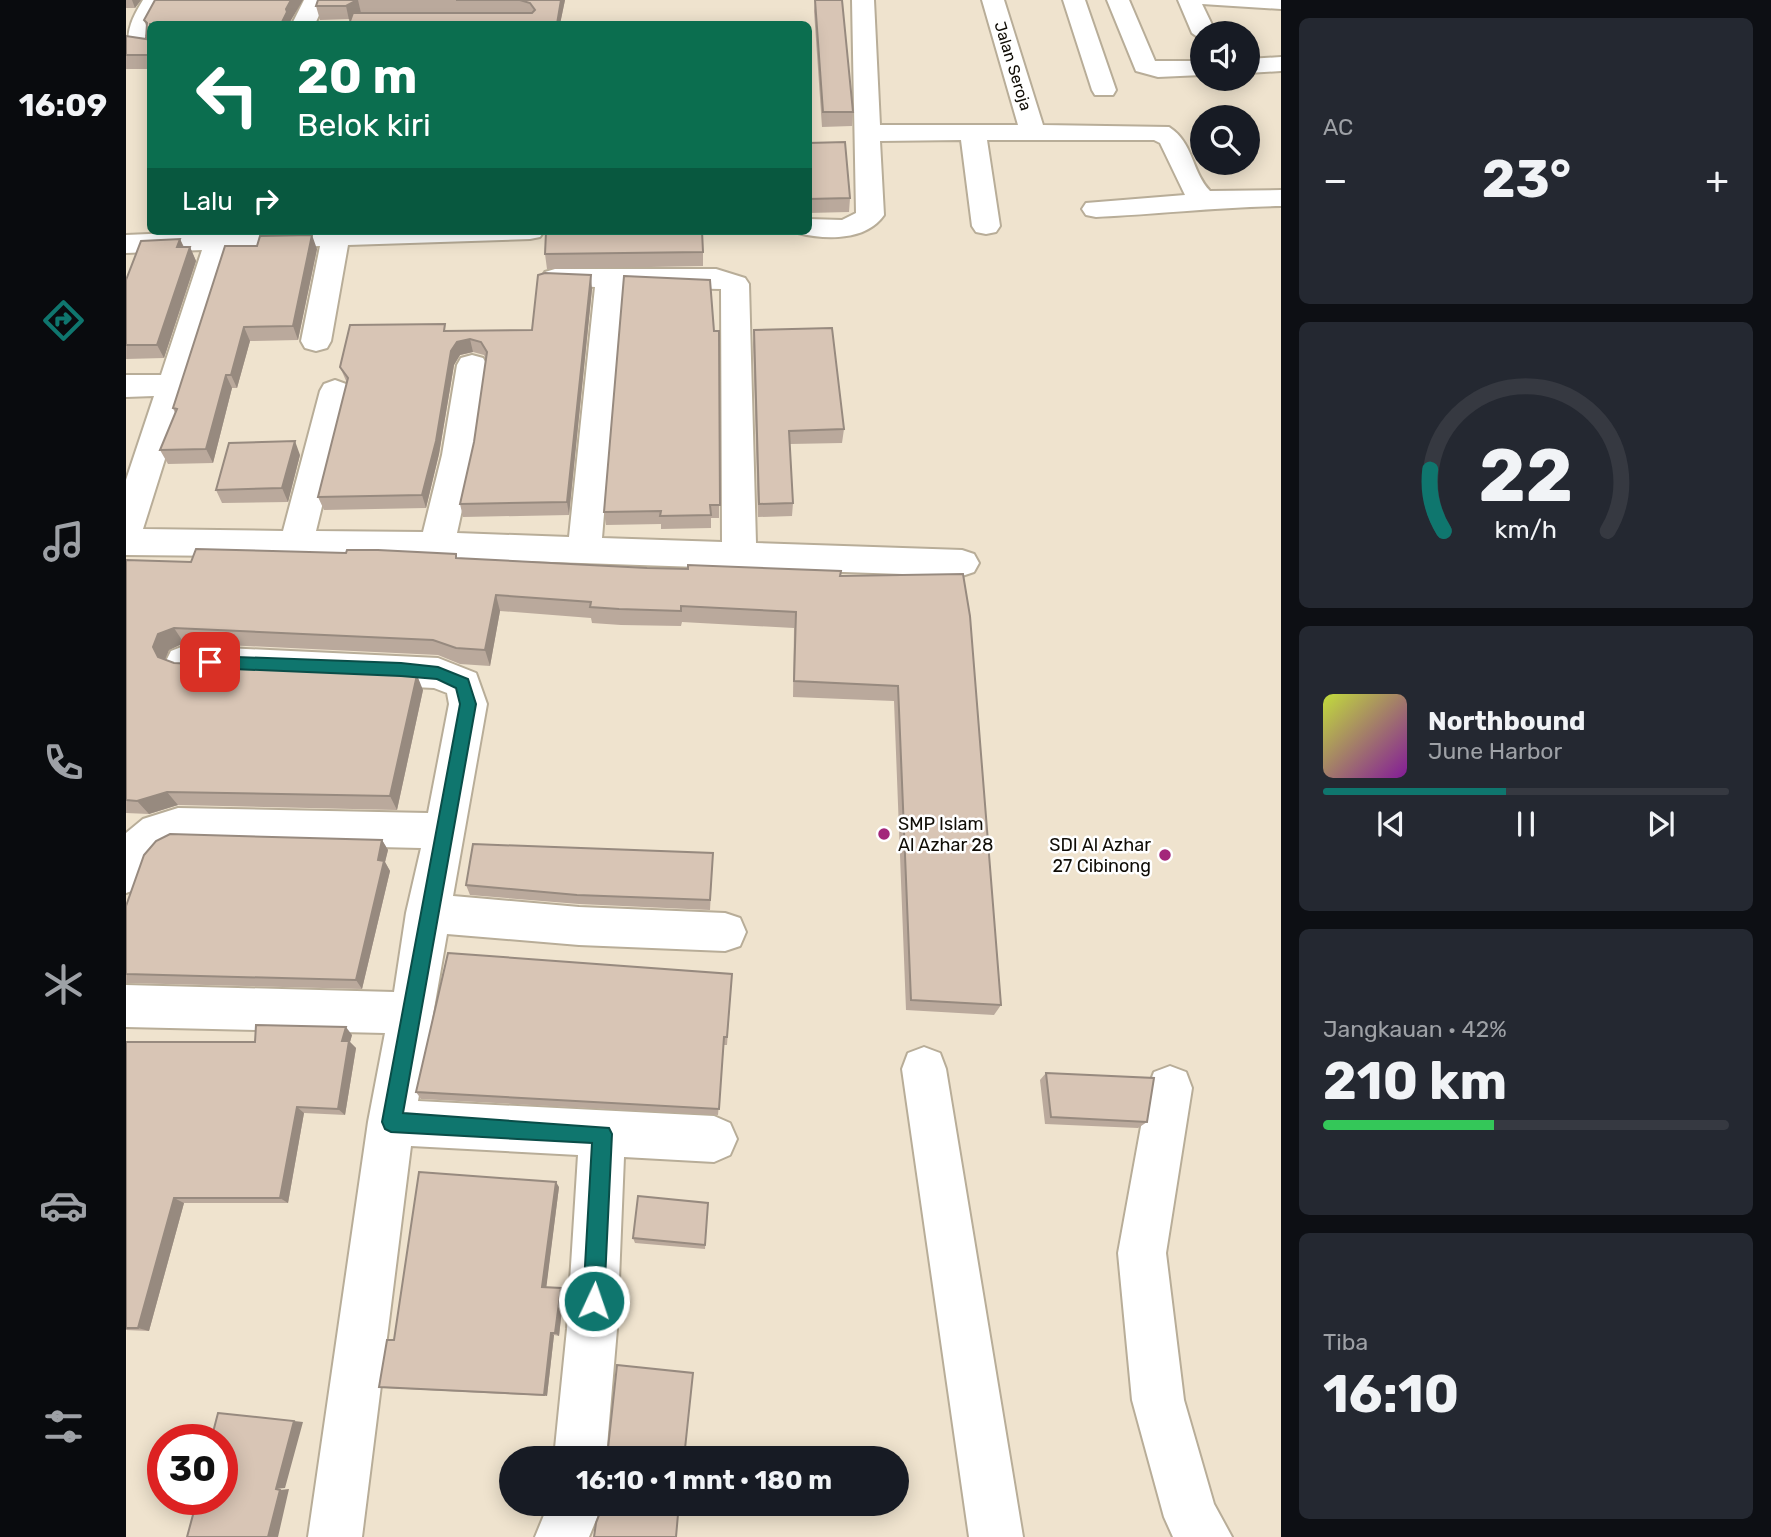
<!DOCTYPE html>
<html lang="id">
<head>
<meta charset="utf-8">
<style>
  :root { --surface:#171b24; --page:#242831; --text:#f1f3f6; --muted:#9ea1a6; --line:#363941; --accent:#0f766e }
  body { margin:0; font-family:Rubik,sans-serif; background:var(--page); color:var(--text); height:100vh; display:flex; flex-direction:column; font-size:26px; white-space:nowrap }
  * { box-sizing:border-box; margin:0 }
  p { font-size:23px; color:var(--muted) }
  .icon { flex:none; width:38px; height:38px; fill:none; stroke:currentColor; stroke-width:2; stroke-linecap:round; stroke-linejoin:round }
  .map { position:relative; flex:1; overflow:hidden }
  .side { display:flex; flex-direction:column; gap:18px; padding:18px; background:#0d0f14; width:490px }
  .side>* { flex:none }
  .top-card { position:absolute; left:21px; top:21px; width:665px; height:214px; border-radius:10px; box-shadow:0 4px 18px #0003; background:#0b6e4f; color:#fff; overflow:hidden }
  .fabs { position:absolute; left:1064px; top:21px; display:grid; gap:14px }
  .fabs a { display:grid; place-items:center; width:70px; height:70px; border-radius:50%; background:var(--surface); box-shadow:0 4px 18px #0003; font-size:35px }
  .speed { position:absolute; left:21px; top:1424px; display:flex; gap:14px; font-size:35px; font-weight:700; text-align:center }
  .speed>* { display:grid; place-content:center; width:91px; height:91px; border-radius:50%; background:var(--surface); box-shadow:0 4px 18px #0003; line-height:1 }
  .speed .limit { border:10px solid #d22; background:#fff; color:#111 }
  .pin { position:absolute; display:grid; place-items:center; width:60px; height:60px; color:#fff; margin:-30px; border-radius:14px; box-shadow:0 4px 10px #0006 }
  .me { position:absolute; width:77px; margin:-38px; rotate:3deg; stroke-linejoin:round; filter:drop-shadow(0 0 5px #0008) }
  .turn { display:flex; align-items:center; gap:24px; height:147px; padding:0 35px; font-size:32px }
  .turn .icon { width:91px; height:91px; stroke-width:2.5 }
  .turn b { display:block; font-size:49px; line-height:60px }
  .then { display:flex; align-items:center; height:66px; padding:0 35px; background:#0003; gap:14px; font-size:26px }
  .big { font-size:52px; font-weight:700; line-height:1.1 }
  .side .card { flex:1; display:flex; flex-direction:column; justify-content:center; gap:10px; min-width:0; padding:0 24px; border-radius:10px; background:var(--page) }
  .side .dial { align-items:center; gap:0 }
  .dial svg { height:182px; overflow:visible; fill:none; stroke:var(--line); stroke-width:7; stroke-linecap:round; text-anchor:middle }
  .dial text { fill:var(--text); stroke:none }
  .song { display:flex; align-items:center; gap:21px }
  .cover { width:84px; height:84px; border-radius:10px; background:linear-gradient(135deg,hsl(70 70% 55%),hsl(290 70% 35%)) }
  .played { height:7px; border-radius:4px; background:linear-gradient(90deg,var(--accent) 45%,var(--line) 45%) }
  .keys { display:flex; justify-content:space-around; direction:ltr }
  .heat { display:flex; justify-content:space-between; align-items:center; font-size:38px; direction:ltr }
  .charge { height:10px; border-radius:5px; background:linear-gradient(90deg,#34c759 42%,var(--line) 0) }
  .trip { position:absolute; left:373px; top:1446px; width:410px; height:70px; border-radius:35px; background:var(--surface); box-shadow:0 4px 18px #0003; font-weight:700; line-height:70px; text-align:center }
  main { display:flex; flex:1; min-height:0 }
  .tab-bar { display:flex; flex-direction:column; width:126px; justify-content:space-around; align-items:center; background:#090b0e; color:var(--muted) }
  .tab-bar .icon { width:49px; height:49px }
  .tab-bar .selected { color:var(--accent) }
  .tab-bar b { font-size:32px; color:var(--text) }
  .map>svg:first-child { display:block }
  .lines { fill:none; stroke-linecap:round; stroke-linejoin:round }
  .minor-casing { stroke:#b8ad98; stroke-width:4 }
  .minor { fill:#fff; fill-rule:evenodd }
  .wall { fill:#baa99c }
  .shaded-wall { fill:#978a7f }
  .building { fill:#d8c5b5; stroke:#978a7f; stroke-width:2 }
  .route { fill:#0f766e; stroke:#0a4d48; stroke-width:2 }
  .poi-dot { fill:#a3277a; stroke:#fff; stroke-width:2.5 }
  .labels { text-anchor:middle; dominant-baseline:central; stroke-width:5; stroke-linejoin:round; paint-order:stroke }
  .far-street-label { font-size:16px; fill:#0f0c05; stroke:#fff }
  .poi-label { font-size:18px; fill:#0f0c05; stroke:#fff; text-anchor:start }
</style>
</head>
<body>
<main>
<nav class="tab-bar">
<b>16:09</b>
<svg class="icon selected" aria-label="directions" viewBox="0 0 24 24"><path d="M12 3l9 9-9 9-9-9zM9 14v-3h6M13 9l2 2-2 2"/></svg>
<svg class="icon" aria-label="music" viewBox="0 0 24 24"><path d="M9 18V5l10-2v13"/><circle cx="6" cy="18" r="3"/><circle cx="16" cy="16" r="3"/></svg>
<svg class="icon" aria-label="phone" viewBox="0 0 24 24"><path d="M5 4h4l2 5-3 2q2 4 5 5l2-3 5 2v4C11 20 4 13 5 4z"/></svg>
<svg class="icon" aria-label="climate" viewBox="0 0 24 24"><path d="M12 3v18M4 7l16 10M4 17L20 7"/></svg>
<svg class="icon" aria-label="car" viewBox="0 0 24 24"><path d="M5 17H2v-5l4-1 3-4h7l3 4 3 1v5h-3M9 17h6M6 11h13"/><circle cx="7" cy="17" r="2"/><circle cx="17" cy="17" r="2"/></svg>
<svg class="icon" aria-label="filters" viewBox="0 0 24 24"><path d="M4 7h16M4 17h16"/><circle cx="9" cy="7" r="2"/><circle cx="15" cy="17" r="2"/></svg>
</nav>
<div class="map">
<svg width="1155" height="1537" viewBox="0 0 1155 1537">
  <rect width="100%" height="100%" fill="#efe3ce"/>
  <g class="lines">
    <defs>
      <path id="minor" d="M17 0H39L19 36 24 37V51L3 47C0 29 8 15 17 0Z
        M178 0H200L189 24H166Z
        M726 0H748L754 125H892L856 0H878L917 125 1043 127C1068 143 1065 171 1084 191L1155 190V206C1093 207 1032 214 970 217L960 215 956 209 960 203 1059 195 1034 143 1028 140H861L874 226 870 232 860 234 850 232 846 226 835 140 754 141 758 215C740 241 700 240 672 233L682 231V219L716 220 730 213Z
        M937 0H959L990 90 987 95H969L966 90Z
        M981 0H1003L1029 61H1076V75L1032 77 1010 71Z
        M1052 0H1155V9L1076 4 1090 33H1076V40L1066 33Z
        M1155 57V71L1122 73V59Z
        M92 231H418L414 237 404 239 222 245 205 341 201 348 190 351 179 348 175 341 194 246 105 249 17 529 157 531 194 391 198 384 209 380 220 384 224 391 190 531 297 532 316 455 331 365 335 358 346 355 357 358 361 365 348 455 331 533 443 537 469 287 419 284 415 278 419 272 429 269H590L619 278 623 284 630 543 836 550 848 554 853 563 848 572 836 576 311 558 0 555V480L28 396 0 397V375H35L76 250 0 253V235ZM497 287 595 289 596 542 476 538Z
        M58 646 312 658 350 673 361 704 327 896 453 907 599 913 614 918 620 932 614 946 599 951 453 945 321 934 292 1101 588 1116 604 1123 611 1139 604 1155 588 1162 498 1157 491 1329 480 1458H428L441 1329 452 1155 285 1146 236 1537H182L242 1122 259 1033 0 1027V985L268 992 280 913 295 848 52 842C29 848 23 868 14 888L0 893V833L17 819 52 808 302 813 323 704 321 693 308 688 58 676 45 671 40 661 45 651Z
        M798 1047 814 1053 820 1069 897 1537H843L776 1069 782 1053Z
        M1044 1066 1060 1072 1066 1088 1040 1253 1058 1400 1088 1504 1106 1537H1047L1038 1517 1006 1400 992 1253 1022 1088 1028 1072Z
        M423 1503H477L463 1537H409Z"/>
    </defs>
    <use href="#minor" class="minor-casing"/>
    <use href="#minor" class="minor"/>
  </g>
  <path class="wall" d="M0 0H15L9 8H0Z
    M192 0H439L434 24 224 19 194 20 190 6Z
    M689 0 727 112 726 126 696 127 688 11Z
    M18 20 164 22 24 24V69H0V36L20 39 21 28Z
    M682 143 724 198 723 212 682 213Z
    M54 239 58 247H64L70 261 38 358 0 359V280Z
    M99 246 191 249 172 340 124 341 111 388H106L87 463 42 464 34 450 49 413 47 408Z
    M577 252V266L421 269 419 254Z
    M466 289 443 515 337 517 334 504 348 442 360 359 358 355 347 352 334 355 328 365 313 454 300 508 198 510 192 497 221 383 214 367 320 331 406 330Z
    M628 330 718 429 716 443 664 444 667 503 666 516 632 517 627 344Z
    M588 331H593V518H585V528L535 529V524L480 525 478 512Z
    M174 455 162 502 96 503 90 490Z
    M332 559 714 576 837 574 875 1005 868 1015 780 1010 768 701 667 697 668 628 556 622 555 626 495 625 466 623 465 618 374 611 364 666 334 664 312 655 58 643 43 650 39 660 48 663 297 690 271 810 52 805 23 814 0 813V560L65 562Z
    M256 840 262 850 259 862 264 871 236 989 0 983V906Z
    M587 853 584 910 453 904 344 895 340 885Z
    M606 974 601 1045H598L592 1115 295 1099 290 1092Z
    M226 1035 224 1042 230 1048 219 1115 178 1113 162 1203H58L23 1331 0 1330V1042H129Z
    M920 1073 1021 1122 1012 1128 919 1124 914 1080Z
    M433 1187 420 1287 438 1291 433 1336 428 1335 421 1396 260 1388 253 1387 268 1340Z
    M582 1203 579 1249 509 1243 507 1238Z"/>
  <path class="shaded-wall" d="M6 0H15L9 8Z
    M165 0H177L164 22 165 24H155L160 9Z
    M231 0H232L235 13 223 20 220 6Z
    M435 0H439L434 24H431Z
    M186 235 191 249 172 340 167 326Z
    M54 239 60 253 51 247Z
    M64 247 70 261 38 358 31 345Z
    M465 275 466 289 443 515 441 502Z
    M118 327 124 341 111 388 105 375Z
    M344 339 347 352 334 355 328 365 313 454 300 508 296 495 325 351 331 342Z
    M100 375 106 388 87 463 80 449Z
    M169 441 174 455 162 502 156 488Z
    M370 595 374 611 364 666 359 650Z
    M48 628 58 643 43 650 38 662 32 657 27 647 32 634Z
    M291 675 297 690 271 810 264 796Z
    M41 792 52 805 23 814 11 801Z
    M256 840 262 850 259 862 264 871 236 989 230 980 252 860Z
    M220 1027 226 1035 224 1042 230 1048 219 1115 212 1109 216 1041Z
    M171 1107 178 1113 162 1203 154 1198Z
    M430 1182 433 1187 420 1290 416 1287Z
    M48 1198 58 1203 23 1331 12 1328Z
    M435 1288 438 1291 433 1336 429 1333Z
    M425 1333 428 1335 421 1396 418 1395Z
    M168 1421 177 1422 159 1488 150 1489Z
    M163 1489 152 1537H142L154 1490Z"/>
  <path class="building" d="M29 0H165L160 9 161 12 155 24H24V55H0V36L20 39 21 23 18 20Z
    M192 0H231L220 6H190Z
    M330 0H435L431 24H223L227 13H406L409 10 404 3 394 0Z
    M689 0H716L727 112H697Z
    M719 142 724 198 682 199V143Z
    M439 231H576L577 252 419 254 420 232Z
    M186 235 167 326 118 327 105 375H100L80 449 34 450 51 409 47 408 99 246H131L134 236Z
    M54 239 51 247H64L31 345H0V280L15 241Z
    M419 273 465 275 441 502 334 504 348 442 361 352 355 342 344 339 331 342 325 351 310 441 296 495 192 497 222 378 214 367 224 325 319 324 318 331 406 330 412 275Z
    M498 276 584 280 588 331H593L594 505H584L585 515 534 516 535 511 478 512Z
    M706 328 718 429 663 431 667 503 633 504 628 330Z
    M169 441 156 488 90 490 103 443Z
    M70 549 220 553 221 550H252L330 554V558L521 568 562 569V565L715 571 714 576 837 574 844 616 875 1005 785 1000 772 686 668 681 670 612 555 606V611L493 609 464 607 465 602 370 595 359 650 330 648 307 640 48 628 32 634 27 647 32 657 48 663 291 675 264 796 41 792 11 801 0 800V560L65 562Z
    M44 834 256 840 252 860 258 861 230 980 0 974V906L18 855 30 841Z
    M347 844 587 853 584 900 451 895 340 885Z
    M322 953 606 974 601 1037H598L593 1109 290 1092Z
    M130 1025 220 1027 216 1041H223L212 1109 171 1107 154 1198H48L12 1328H0V1042H129Z
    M920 1073 1028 1078 1021 1122 925 1117Z
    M293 1172 430 1182 416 1287 435 1288 429 1333H425L418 1395 253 1387 261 1340H268Z
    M512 1196 582 1203 579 1245 507 1238Z
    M491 1365 567 1373 558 1458H481Z
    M92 1413 168 1421 150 1489 154 1490 142 1537H61L71 1500H96V1440H85Z
    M475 1503H553L550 1537H468L470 1523 477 1505Z"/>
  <path class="route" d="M84 656 275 663 312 667 342 679 350 704 277 1113 483 1128 486 1134 478 1301 475 1309 468 1312 460 1309 457 1301 466 1143 265 1132 259 1129 256 1122 334 704 330 688 311 679 275 676 84 668 76 662Z"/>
  <g class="poi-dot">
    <circle cx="758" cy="834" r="7"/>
    <circle cx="1039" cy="855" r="7"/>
  </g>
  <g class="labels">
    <g class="far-street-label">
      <text transform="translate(887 66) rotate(73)">Jalan Seroja</text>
    </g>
    <g class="poi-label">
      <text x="772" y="824">SMP Islam<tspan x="772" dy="21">Al Azhar 28</tspan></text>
      <text x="1025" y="845" text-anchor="end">SDI Al Azhar<tspan x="1025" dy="21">27 Cibinong</tspan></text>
    </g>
  </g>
</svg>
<div class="fabs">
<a><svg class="icon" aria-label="sound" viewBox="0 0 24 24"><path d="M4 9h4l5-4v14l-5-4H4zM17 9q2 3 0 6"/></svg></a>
<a><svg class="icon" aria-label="search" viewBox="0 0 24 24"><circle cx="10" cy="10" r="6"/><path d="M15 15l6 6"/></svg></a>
</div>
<div class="speed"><div class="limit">30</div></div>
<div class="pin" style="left:84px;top:662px;background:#d93025"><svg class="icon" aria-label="arrive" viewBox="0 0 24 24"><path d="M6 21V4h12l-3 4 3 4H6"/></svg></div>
<svg class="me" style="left:468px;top:1301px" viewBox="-20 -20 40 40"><circle r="17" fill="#0f766e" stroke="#fff" stroke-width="3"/><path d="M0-11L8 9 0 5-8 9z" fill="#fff"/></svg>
<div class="trip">16:10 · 1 mnt · 180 m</div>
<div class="top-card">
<div class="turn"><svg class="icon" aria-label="left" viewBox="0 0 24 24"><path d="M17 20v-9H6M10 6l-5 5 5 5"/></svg><div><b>20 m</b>Belok kiri</div></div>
<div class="then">Lalu<svg class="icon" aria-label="right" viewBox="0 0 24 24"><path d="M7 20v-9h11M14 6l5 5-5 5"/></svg></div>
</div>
</div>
<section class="side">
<div class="card"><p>AC</p>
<div class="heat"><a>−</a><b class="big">23°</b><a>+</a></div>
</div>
<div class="card dial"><svg viewBox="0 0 100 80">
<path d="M14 69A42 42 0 1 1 86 69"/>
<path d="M14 69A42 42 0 0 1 8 42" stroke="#0f766e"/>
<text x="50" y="56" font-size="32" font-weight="700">22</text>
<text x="50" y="72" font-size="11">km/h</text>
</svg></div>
<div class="card">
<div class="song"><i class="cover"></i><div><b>Northbound</b><p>June Harbor</p></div></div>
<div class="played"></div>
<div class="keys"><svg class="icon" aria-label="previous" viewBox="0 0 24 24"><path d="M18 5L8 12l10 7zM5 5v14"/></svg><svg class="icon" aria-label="pause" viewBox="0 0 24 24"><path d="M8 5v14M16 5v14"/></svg><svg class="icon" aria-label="next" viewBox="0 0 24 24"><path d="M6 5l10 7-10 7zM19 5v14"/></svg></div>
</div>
<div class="card"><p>Jangkauan · 42%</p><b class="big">210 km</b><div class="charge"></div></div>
<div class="card"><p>Tiba</p><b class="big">16:10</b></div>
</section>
</main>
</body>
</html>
